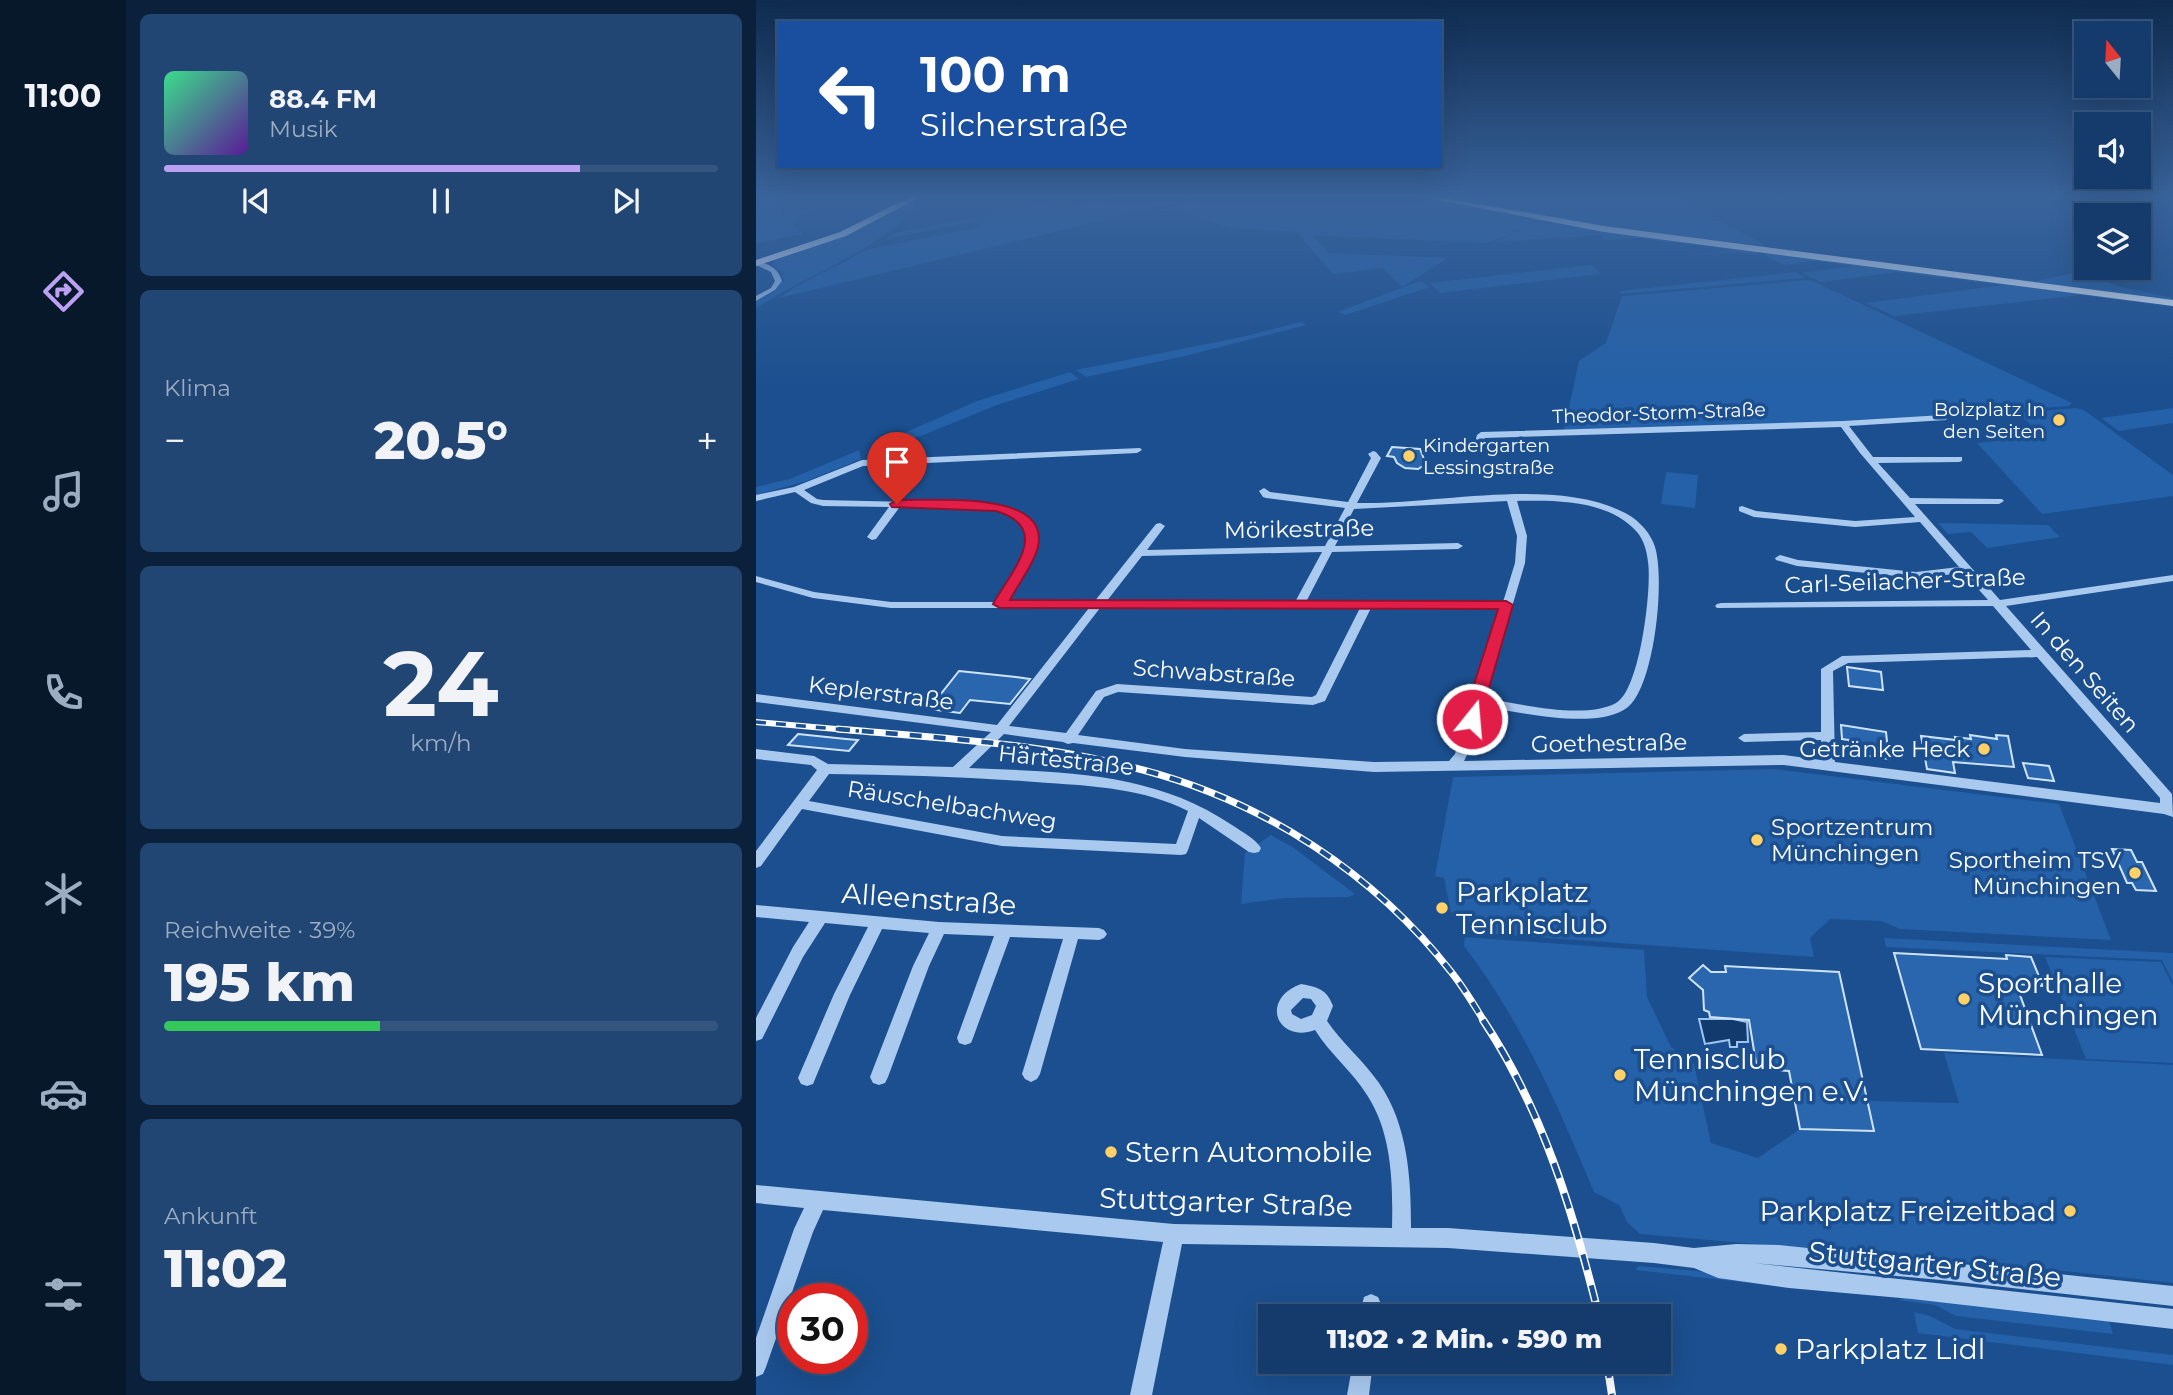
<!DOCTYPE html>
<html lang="de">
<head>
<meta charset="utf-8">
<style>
  :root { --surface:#143b6b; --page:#214673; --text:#f1f3f6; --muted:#9dadc1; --line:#33557e; --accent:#bca0f2 }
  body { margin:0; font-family:Montserrat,sans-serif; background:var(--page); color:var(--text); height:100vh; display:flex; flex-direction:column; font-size:26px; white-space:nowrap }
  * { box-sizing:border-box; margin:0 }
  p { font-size:23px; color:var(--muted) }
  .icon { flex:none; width:38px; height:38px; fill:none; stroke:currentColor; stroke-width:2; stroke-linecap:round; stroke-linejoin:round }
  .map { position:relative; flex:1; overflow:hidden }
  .panel { display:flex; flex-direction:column; gap:14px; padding:14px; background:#0b203b; width:630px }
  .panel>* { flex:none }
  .hud { position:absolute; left:21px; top:21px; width:665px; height:147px; border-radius:0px; box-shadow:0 7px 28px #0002,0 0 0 2px var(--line); background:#1a4fa0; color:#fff; overflow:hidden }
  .needle { width:46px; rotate:342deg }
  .buttons { position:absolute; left:1318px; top:21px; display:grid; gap:14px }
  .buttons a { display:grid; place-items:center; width:77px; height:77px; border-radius:0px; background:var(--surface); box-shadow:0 7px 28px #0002,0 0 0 2px var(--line); font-size:35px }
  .speed { position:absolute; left:21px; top:1283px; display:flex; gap:14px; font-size:35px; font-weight:700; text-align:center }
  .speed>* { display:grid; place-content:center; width:91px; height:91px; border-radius:50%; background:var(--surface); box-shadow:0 7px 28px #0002,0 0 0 2px var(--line); line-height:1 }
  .speed .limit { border:10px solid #d22; background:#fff; color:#111 }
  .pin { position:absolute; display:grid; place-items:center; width:60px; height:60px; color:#fff; margin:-72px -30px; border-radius:50% 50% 50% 0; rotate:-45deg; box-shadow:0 0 7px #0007 }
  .pin .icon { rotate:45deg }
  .me { position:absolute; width:77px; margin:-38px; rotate:17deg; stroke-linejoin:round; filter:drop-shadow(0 0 5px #0008) }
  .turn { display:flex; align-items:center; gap:24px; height:147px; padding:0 28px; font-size:32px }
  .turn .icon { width:91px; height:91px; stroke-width:2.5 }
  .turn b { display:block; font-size:49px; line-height:60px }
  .big { font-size:52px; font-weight:800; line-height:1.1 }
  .panel .card { flex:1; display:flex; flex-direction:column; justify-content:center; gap:10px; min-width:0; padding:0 24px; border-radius:10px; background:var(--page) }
  .panel .dial { align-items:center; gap:0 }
  .dial b { font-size:91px; line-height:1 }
  .song { display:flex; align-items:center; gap:21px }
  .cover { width:84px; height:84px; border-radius:10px; background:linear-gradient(135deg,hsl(150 70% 55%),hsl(270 70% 35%)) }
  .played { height:7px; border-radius:4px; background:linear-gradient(90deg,var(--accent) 75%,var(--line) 75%) }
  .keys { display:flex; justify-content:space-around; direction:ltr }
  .heat { display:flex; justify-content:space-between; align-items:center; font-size:38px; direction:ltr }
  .charge { height:10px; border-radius:5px; background:linear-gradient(90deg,#34c759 39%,var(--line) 0) }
  .trip { position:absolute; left:502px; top:1304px; width:413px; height:70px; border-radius:0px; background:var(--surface); box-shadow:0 7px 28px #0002,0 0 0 2px var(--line); font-weight:800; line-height:70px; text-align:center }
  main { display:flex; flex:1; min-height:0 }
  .dock { display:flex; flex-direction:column; width:126px; justify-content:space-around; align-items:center; background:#08182b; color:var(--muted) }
  .dock .icon { width:49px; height:49px }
  .dock .current { color:var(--accent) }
  .dock b { font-size:32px; color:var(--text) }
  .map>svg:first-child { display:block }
  .green { fill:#2461a8 }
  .water { fill:#123a6d; stroke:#9cc4f0; stroke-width:2 }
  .building { fill:#2a66ad; stroke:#cfe3fa; stroke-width:2 }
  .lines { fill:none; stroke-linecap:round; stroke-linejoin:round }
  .minor { fill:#a9c9ee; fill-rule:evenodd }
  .major { fill:#f0f6ff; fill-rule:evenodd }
  .rail-far2-casing { stroke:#fff; stroke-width:6 }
  .rail-far1-casing { stroke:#fff; stroke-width:7 }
  .rail-casing { stroke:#fff; stroke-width:8 }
  .rail-far2 { stroke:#1b4f8f; stroke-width:3.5; stroke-dasharray:10; stroke-linecap:butt }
  .rail-far1 { stroke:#1b4f8f; stroke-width:4.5; stroke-dasharray:12; stroke-linecap:butt }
  .rail { stroke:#1b4f8f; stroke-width:5; stroke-dasharray:16; stroke-linecap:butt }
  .route { fill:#e11d48; stroke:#92132f; stroke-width:2 }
  .poi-dot { fill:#ffd166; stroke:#1b4f8f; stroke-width:2.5 }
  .labels { text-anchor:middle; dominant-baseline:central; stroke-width:7; stroke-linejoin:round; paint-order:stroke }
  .far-poi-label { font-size:19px; fill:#fff; stroke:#1b4f8f; text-anchor:end }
  .far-street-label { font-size:19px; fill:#fff; stroke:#1b4f8f }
  .street-label { font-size:23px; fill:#fff; stroke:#1b4f8f }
  .poi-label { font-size:23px; fill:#fff; stroke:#1b4f8f; text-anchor:end }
  .near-poi-label { font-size:28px; fill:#fff; stroke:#1b4f8f; text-anchor:start }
  .near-street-label { font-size:28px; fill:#fff; stroke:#1b4f8f }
</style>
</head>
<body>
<main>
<nav class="dock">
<b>11:00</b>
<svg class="icon current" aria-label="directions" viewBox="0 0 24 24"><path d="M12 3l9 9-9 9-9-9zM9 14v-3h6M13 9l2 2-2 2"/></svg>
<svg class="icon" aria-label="music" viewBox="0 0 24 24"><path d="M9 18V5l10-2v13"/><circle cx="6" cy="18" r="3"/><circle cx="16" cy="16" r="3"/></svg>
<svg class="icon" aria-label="phone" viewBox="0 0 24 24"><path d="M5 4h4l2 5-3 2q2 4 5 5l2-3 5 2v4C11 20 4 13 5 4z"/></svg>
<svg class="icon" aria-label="climate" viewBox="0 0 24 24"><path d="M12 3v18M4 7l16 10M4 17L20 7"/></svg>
<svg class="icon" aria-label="car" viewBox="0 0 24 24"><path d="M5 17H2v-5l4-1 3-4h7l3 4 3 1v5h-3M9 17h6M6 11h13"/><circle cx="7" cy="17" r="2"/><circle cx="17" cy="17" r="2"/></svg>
<svg class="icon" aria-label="filters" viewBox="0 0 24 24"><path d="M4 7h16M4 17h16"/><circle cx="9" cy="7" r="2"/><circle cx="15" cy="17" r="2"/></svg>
</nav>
<section class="panel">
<div class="card">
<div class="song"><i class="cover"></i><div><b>88.4 FM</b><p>Musik</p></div></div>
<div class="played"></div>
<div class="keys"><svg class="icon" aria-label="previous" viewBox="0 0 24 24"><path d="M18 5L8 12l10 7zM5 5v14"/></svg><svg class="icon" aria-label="pause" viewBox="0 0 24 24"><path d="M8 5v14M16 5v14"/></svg><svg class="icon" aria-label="next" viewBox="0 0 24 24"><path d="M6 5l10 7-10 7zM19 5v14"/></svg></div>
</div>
<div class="card"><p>Klima</p>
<div class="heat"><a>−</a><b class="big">20.5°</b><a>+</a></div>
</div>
<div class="card dial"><b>24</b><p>km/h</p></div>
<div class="card"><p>Reichweite · 39%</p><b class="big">195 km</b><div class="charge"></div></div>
<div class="card"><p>Ankunft</p><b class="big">11:02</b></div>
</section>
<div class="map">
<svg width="1417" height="1395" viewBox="0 0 1417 1395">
  <rect width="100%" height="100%" fill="#1b4f8f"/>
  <path class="green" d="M0 197H20L23 213 57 208 36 224 47 234 0 243Z
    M164 197H171C126 250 58 271 0 308V301L17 293 28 280 26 272 16 264 18 261 86 236Z
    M364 197H656L789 222 1003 251 1002 255 977 252 927 256 978 250 883 238 850 240 845 235 738 242 784 223 768 230H757L760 233 729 243 556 235 572 253 692 258 646 287 627 268 577 274 541 232 475 228 410 208 440 201 436 199 23 298 39 287 113 249 225 227 223 221 130 239 139 233 286 205 301 211Z
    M677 197H920L1010 246 842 226Z
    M1008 252 1417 306V307L1324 295 1138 316 1109 303 1247 285 1141 272 1065 282 1046 273 1096 266 1060 261 1028 265 1008 255Z
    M836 265 845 274 684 293 674 283Z
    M1191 271 1280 281 1327 271 1361 286 1417 298V301Z
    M1040 272 1049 278 865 294 864 291Z
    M1053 280 1061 283 1316 403 1313 406 1089 422 808 430 823 361 850 343 866 296Z
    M664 281 674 287 589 315 582 312Z
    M545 322 550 325 429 356 330 377 320 370 486 337Z
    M314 372 323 379 241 405 113 457 116 447 221 401Z
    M1320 408 1328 410 1417 475V496L1286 514 1221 443 1287 436 1262 413Z
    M1417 408V423L1363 431 1345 418Z
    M103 450 105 459 51 481 0 495V487L34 479Z
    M910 472 942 475 939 508 905 504Z
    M1182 523 1292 525 1304 537 1231 548 1215 532 1192 534Z
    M1017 769 1303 804 1355 940 1144 929 1125 921 1074 919 1054 938 1058 957 710 932 712 914 695 913 688 878 679 876 697 777Z
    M515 835 538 848 599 894 593 897 529 898 485 904 489 853Z
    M709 937 888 950 891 997 915 1047 938 1064 955 1143 1002 1158 1044 1129 1117 1131 1112 1101 1203 1103 1188 1053 1417 1065V1283L1299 1270 884 1234 871 1222 863 1205 838 1192C801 1104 766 1022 708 946Z
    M1128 938 1417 953V982L1406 960 1130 947Z
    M1289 957 1405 962 1417 986V1063L1330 1059Z
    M882 1266 941 1271 1028 1287 880 1270Z
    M1150 1297 1353 1320 1357 1334 1200 1316 1179 1305 1142 1300Z
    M1158 1312 1174 1316 1199 1329 1417 1355V1365L1162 1333Z"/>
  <path class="water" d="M943 1019H977L991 1022 992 1042H981V1047H974L973 1040 949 1044Z"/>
  <path class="building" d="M636 447 664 449 670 464 662 469 649 468 641 463 638 457 631 456Z
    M1091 667 1125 672 1127 690 1093 686Z
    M203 671 260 677 274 679 254 704 214 700 204 713 173 709Z
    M1085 725 1130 732 1133 759 1093 753V740L1086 739Z
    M42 734 90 739 102 740 93 751 32 745Z
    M1214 735 1241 739 1240 735 1252 736 1258 767 1197 762 1199 773 1171 769 1165 736 1200 740 1199 737 1215 739Z
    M1267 763 1293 766 1298 781 1272 778Z
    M1356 849 1375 850 1381 862H1386L1400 891 1380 890 1376 883H1371Z
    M1138 953 1251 959 1250 955 1275 957 1287 986 1260 984 1286 1055 1165 1049Z
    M947 965 955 972H970L969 966 1083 972 1118 1131 1044 1129 1033 1071 1001 1069 993 1020 954 1017 953 1012 948 1010 947 990 933 978Z"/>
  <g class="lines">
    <path class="minor" d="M0 261C13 264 22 268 26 281L19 290 0 301V296L15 288 19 281 15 272 0 265Z
      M1187 415 1191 418 1190 420 1093 426 1117 457H1206V461L1203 462 1122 463 1154 498 1246 499 1248 501 1243 504H1159L1244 600 1417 575V581L1250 606 1416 794 1417 817 1408 814 1028 765 618 772 429 757 317 743 312 744 307 742 248 734 213 768C304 772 397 771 476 825 486 832 499 838 505 848L503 852 498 853 493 852 443 818 432 850 430 854 425 855 246 846 46 809 5 866 0 868V851L61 770 55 765 0 759V749L58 756 72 764 197 767 235 732 0 702V694L241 725 333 608H135L57 598 0 582V576L58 592 135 602H240C251 582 269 561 270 538 270 529 265 520 257 516 238 505 168 508 143 508L120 539 116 540 111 537 133 507 67 506 55 503 39 492 0 501V495L38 487 106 460 384 448 386 450 381 453 107 466 48 490 61 499 67 500 241 504C307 522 274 561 251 602H338L400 524 404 523 409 526 391 550 569 546 589 508 510 498 507 497 503 491 508 488 514 492 592 502 615 458 612 454 617 451 620 452 625 458 601 503C680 505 794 477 865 511 879 517 892 529 898 544 910 575 899 685 872 707 843 731 761 712 726 706L711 755 708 761 1028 755 1065 760V740L988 742 982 738 988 734 1065 732V669L1086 656 1275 650 1237 606 961 608 959 606 961 604 965 603 1232 600 1208 573 1160 578 1041 566 1020 560 1019 558 1024 555 1042 560 1160 572 1203 567 1164 522 1099 527 998 517 983 511V507L986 506 1000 511 1099 521 1159 517 1104 453 1085 427 729 438 727 444 724 445 719 442 721 435 725 432 1087 421ZM751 501 761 536 759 563 747 602H550L576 552 702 549 707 546 702 543 579 546 598 509ZM761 501C801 500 853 500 881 532 888 540 891 552 892 562 896 588 884 690 860 703 829 720 762 704 729 698L769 563 771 536ZM566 552 539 602H350L386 556ZM344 608H604L560 695 556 697 361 684 340 691 310 733 253 726ZM615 608H745L699 754 693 761 618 762 429 749 322 735 348 697 362 692 557 705 569 701ZM1281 657 1404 798V803L1079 762 1077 671 1092 663ZM73 774C146 775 219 777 292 783 340 786 388 789 432 811L420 844 246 836 53 801Z
      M0 905 183 922 343 928 348 930 351 934 348 938 343 940 322 939 284 1074 281 1079 275 1082 269 1079 266 1074 307 939 254 937 217 1038 215 1043 209 1045 203 1043 201 1038 238 936 188 934 173 966 132 1077 129 1083 123 1085 117 1083 114 1077 157 966 173 933 126 929 94 995 57 1084 51 1086 45 1084 42 1078 78 994 112 927 69 923 47 957 6 1039 0 1041V1018L37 947 53 922 0 917Z
      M545 984C561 987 571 989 577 1006L571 1021C586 1043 607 1060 623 1083 652 1125 655 1178 655 1228H692L898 1243 938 1248 980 1244 1023 1245 1417 1286V1306L1185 1280 997 1263 1417 1309V1329L1156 1299 1033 1288 962 1278 938 1268 898 1263 692 1248 426 1244 396 1395H374L407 1242 67 1210 57 1232 10 1367 7 1374 0 1377V1338L38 1229 48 1208 0 1203V1185L418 1224 636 1228C637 1183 636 1133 611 1095 596 1071 574 1054 559 1030 521 1044 503 999 545 984ZM547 998 555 999 560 1006 556 1015 545 1019 536 1014 535 1010Z
      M615 1294 622 1297 625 1304 623 1316H603L608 1297Z
      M597 1362H617L613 1395H591Z"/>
    <path class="major" d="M154 197H164L90 236 0 266V260L84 232Z
      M665 197H681L848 226 1417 300V306L848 232Z"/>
    <defs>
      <path id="rail-far2" d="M0 722 103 731"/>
      <path id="rail-far1" d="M82 729C183 738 288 743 387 770 508 802 618 873 696 973 708 988 718 1005 728 1021"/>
      <path id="rail" d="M727 1020C787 1110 817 1212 843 1316
        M851 1362 856 1395"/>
    </defs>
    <use href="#rail-far2" class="rail-far2-casing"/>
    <use href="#rail-far1" class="rail-far1-casing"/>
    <use href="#rail" class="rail-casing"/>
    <use href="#rail-far2" class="rail-far2"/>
    <use href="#rail-far1" class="rail-far1"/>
    <use href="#rail" class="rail"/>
  </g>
  <linearGradient id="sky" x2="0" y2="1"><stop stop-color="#0f2b4f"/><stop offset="0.5" stop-color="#39639b"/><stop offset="1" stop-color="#39639b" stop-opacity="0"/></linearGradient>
  <rect width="1417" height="392" fill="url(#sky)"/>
  <path class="route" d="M141 500C175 501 295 489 282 547 278 564 262 584 254 600L750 601 757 605 724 719 716 725 707 719 742 609 244 608 237 604C256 570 297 528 240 511L136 507 134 504Z"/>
  <g class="poi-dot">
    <circle cx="1303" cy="420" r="7"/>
    <circle cx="653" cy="456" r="7"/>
    <circle cx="1228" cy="749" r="7"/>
    <circle cx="1001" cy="840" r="7"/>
    <circle cx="1379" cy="873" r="7"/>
    <circle cx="686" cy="908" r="7"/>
    <circle cx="1208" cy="999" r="7"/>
    <circle cx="864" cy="1075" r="7"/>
    <circle cx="355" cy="1152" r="7"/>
    <circle cx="1314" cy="1211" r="7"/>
    <circle cx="1025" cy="1349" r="7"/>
  </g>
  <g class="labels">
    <g class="far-poi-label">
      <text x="1289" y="409">Bolzplatz In<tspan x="1289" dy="22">den Seiten</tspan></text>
      <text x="667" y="445" text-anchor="start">Kindergarten<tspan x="667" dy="22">Lessingstraße</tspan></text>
    </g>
    <g class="far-street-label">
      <text transform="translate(903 413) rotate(-2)">Theodor-Storm-Straße</text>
    </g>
    <g class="street-label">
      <text transform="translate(543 529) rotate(-1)">Mörikestraße</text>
      <text transform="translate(1149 581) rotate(-2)">Carl-Seilacher-Straße</text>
      <text transform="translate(1329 672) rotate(49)">In den Seiten</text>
      <text transform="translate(458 673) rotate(4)">Schwabstraße</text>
      <text transform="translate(125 693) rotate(7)">Keplerstraße</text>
      <text transform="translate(853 743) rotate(-1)">Goethestraße</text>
      <text transform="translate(310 760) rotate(6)">Härtestraße</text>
      <text transform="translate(196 805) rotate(9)">Räuschelbachweg</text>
    </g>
    <g class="poi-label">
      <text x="1214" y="749">Getränke Heck</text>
      <text x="1015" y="827" text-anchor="start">Sportzentrum<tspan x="1015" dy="26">Münchingen</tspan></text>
      <text x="1365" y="860">Sportheim TSV<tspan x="1365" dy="26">Münchingen</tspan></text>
    </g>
    <g class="near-poi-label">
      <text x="700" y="892">Parkplatz<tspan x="700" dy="32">Tennisclub</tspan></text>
      <text x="1222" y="983">Sporthalle<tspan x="1222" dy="32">Münchingen</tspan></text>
      <text x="878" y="1059">Tennisclub<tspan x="878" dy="32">Münchingen e.V.</tspan></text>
      <text x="369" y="1152">Stern Automobile</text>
      <text x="1300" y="1211" text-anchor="end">Parkplatz Freizeitbad</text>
      <text x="1039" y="1349">Parkplatz Lidl</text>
    </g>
    <g class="near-street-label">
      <text transform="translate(173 899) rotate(4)">Alleenstraße</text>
      <text transform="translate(470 1202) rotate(2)">Stuttgarter Straße</text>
      <text transform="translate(1179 1264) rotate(6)">Stuttgarter Straße</text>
    </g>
  </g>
</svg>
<div class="buttons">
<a><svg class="needle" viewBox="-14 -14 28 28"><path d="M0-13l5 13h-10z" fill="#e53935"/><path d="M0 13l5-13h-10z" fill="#9dadc1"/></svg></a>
<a><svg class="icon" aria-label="sound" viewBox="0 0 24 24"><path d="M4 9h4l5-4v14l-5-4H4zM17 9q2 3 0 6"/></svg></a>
<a><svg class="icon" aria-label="layers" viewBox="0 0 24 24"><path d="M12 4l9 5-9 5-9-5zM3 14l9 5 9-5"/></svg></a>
</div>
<div class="speed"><div class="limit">30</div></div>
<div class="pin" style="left:141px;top:504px;background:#d93025"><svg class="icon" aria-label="arrive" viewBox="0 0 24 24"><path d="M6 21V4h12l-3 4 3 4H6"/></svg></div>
<svg class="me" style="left:716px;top:719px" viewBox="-20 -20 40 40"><circle r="17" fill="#e11d48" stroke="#fff" stroke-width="3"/><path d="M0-11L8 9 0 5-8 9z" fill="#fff"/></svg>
<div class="trip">11:02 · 2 Min. · 590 m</div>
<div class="hud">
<div class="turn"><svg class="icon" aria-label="left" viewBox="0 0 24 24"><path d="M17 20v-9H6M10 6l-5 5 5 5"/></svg><div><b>100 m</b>Silcherstraße</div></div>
</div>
</div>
</main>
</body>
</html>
